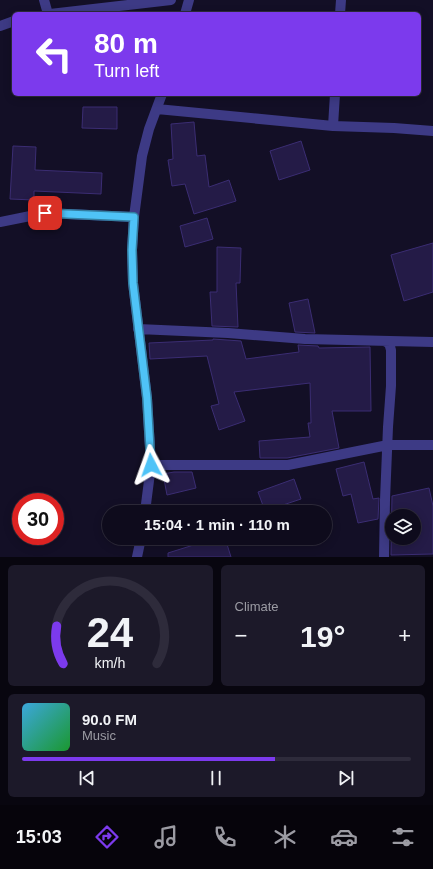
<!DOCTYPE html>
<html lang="en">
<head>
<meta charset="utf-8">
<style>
  :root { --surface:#0e0b1c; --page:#1c1929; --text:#f1f3f6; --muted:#9b9ba3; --line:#2e2b3b; --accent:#7c3aed }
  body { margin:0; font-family:Arial,sans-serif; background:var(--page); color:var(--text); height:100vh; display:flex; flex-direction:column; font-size:15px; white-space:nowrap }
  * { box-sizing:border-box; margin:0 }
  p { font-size:13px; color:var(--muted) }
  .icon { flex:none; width:22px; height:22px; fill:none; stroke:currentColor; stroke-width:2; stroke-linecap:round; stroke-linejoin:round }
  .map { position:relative; height:557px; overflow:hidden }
  .side { display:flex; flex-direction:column; gap:8px; padding:8px; background:#08060f; flex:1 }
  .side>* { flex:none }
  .guide { position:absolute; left:12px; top:12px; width:409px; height:84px; border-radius:6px; box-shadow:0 2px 10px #0003,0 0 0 1px var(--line); background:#7c3aed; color:#fff; overflow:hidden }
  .tools { position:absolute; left:385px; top:509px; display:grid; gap:8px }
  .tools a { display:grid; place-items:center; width:36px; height:36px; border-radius:50%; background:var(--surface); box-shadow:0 2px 10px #0003,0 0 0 1px var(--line); font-size:20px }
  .speed { position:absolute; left:12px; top:493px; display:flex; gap:8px; font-size:20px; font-weight:700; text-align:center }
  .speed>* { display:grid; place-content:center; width:52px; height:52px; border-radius:50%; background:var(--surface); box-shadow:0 2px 10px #0003,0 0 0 1px var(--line); line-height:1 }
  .speed .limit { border:6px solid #d22; background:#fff; color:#111 }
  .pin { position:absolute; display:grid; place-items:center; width:34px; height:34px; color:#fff; margin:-17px; border-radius:8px; box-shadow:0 2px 6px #0006 }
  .me { position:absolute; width:44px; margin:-22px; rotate:356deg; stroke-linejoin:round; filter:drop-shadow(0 0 3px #0008) }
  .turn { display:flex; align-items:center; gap:14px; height:84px; padding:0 16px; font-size:18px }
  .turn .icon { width:52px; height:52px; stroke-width:2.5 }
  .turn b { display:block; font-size:28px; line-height:34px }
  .big { font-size:30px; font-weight:700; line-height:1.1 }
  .side .tile { flex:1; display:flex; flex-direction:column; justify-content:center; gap:6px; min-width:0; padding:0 14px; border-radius:6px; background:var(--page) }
  .side .dial { align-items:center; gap:0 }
  .dial svg { height:104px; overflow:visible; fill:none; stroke:var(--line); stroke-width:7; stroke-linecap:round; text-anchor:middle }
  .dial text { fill:var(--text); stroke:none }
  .song { display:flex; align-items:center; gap:12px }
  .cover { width:48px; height:48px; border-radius:6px; background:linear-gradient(135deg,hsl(200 70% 55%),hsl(130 70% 35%)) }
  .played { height:4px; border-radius:2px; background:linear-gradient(90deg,var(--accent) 65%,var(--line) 65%) }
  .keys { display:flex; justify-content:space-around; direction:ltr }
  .heat { display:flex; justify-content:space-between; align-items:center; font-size:22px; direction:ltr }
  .side .tiles { flex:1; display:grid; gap:8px; grid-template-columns:1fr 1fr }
  .tile:last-child { grid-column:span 2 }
  .trip { position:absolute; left:102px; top:505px; width:230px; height:40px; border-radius:20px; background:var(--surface); box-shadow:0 2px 10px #0003,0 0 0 1px var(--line); font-weight:700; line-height:40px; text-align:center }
  .dock { display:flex; height:64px; justify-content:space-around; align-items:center; background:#06040b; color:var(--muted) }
  .dock .icon { width:28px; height:28px }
  .dock .on { color:var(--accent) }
  .dock b { font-size:18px; color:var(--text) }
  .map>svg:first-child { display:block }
  .building { fill:#241b47; stroke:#3b2d73; fill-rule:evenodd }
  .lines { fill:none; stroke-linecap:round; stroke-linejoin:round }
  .street { stroke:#3d3a85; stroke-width:10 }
  .route-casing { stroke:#337fa1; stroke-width:10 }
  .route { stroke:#4fc3f7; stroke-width:7 }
</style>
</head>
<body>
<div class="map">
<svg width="433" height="557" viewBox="0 0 433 557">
  <rect width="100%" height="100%" fill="#130f26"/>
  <path class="building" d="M83 107H117V129L82 128Z
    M194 122 197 156 205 155 209 187 229 180 236 201 194 214 185 184 172 186 168 160 173 159 171 124Z
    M301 141 310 170 279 180 270 151Z
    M13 146 36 147 35 170 102 173 101 194 34 191V200L10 199Z
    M207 218 213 239 185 247 180 226Z
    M433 243V292L404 301 391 255Z
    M217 247 241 248 240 283H236L238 327 212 326 210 292H217Z
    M308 299 315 333 295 332 289 303Z
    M213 339 241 341 246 359 299 352 298 345 318 346 319 348 370 347 371 411H332L339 448 287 458H260L259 441 310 437 308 423H311L310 383 234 392 245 421 219 430 211 406 219 404 207 356 150 359 149 343 213 340Z
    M364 462 373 499 379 498 378 519 358 523 351 494 343 496 336 469Z
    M174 472H192L196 488 167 495 163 474Z
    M294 479 301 499 265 511 258 492Z
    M429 488 433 506V554L391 555 392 496ZM392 516H414V538H392Z
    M216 538H225L231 557H168V553Z"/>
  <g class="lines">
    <path class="street" d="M44 0 48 14
      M50 14 171 0
      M185 14 189 0
      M340 14 341 0
      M0 26 14 21
      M157 109 333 126 394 128 433 131
      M333 126 335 94
      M0 222 45 213 67 214 134 217
      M138 329 228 333 305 339 433 342
      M151 465H288L388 445H433
      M145 512 151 465 147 398 133 283 132 250 134 217 142 156 149 129 162 94
      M137 557 141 538
      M384 557 385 500 388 427 391 386V350L389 343 386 342"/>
  </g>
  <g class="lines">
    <defs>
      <path id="route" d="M45 213 67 214 134 217 132 250 133 283 147 398 151 465"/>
    </defs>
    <use href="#route" class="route-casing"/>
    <use href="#route" class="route"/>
  </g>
</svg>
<div class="tools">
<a><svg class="icon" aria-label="layers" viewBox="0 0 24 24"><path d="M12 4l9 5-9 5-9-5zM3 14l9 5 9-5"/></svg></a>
</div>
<div class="speed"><div class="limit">30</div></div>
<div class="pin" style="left:45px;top:213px;background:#d93025"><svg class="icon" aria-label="arrive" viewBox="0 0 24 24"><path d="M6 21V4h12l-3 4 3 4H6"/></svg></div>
<svg class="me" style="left:151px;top:465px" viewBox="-20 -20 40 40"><path d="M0-17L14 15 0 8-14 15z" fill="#4fc3f7" stroke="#fff" stroke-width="4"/></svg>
<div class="trip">15:04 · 1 min · 110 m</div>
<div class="guide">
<div class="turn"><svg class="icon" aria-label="left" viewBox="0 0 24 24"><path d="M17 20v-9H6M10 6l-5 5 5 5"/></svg><div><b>80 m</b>Turn left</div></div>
</div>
</div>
<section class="side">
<div class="tiles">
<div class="tile dial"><svg viewBox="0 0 100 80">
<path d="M14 69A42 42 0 1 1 86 69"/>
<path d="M14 69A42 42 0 0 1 9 40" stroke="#7c3aed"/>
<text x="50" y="56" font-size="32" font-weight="700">24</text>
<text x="50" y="72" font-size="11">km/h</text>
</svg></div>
<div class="tile"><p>Climate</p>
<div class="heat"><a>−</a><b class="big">19°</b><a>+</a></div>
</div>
<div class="tile">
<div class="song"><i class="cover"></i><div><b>90.0 FM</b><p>Music</p></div></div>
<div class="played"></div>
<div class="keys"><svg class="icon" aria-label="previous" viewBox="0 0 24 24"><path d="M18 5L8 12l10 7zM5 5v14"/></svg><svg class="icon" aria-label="pause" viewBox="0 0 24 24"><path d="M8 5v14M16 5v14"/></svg><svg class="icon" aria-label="next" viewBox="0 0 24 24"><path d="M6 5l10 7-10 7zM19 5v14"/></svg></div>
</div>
</div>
</section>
<nav class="dock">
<b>15:03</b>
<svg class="icon on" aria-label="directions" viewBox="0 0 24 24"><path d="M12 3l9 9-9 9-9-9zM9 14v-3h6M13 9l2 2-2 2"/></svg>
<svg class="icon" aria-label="music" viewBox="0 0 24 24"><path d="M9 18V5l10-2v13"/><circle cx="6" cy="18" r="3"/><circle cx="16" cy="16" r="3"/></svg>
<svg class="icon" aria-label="phone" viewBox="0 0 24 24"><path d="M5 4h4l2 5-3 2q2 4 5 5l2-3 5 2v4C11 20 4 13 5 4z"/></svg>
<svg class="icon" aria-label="climate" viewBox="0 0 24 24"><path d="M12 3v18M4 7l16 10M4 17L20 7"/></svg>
<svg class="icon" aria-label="car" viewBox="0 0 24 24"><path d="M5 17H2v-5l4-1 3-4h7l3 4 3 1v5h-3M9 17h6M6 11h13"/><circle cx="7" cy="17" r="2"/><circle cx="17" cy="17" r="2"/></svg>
<svg class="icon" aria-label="filters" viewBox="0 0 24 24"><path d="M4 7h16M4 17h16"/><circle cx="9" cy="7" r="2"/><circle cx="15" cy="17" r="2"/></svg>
</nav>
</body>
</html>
